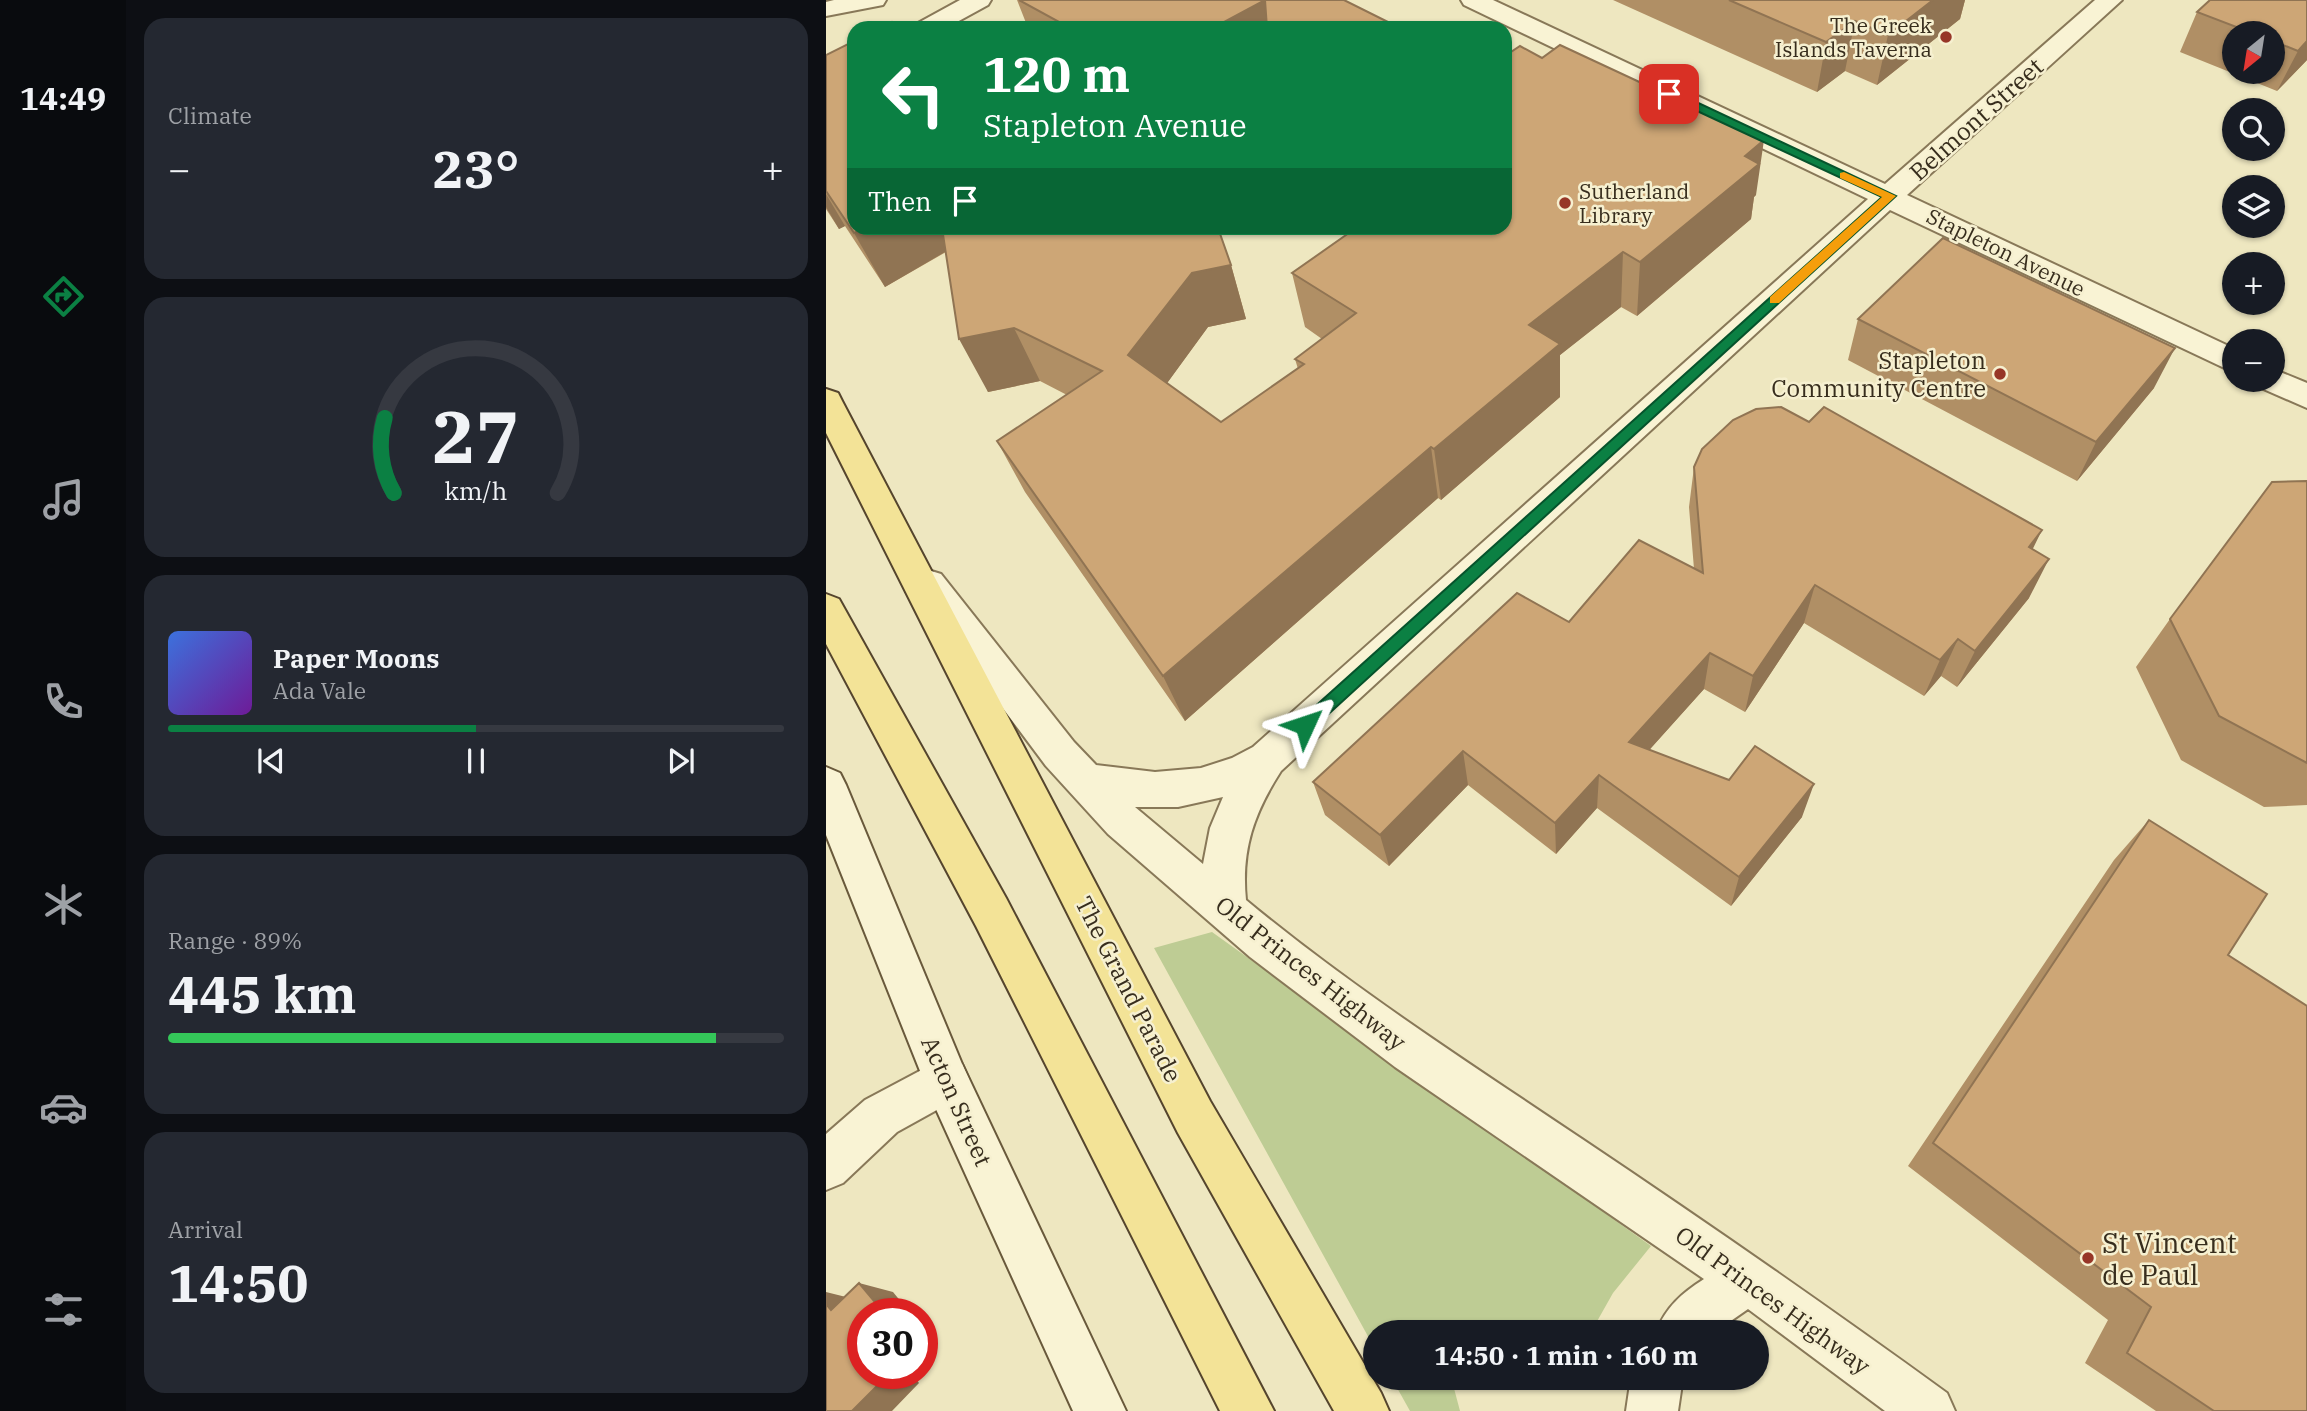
<!DOCTYPE html>
<html lang="en">
<head>
<meta charset="utf-8">
<style>
  :root { --surface:#171b24; --page:#242831; --text:#f1f3f6; --muted:#9ea1a6; --line:#363941; --accent:#0b8043 }
  body { margin:0; font-family:"IBM Plex Serif",serif; background:var(--page); color:var(--text); height:100vh; display:flex; flex-direction:column; font-size:26px; white-space:nowrap }
  * { box-sizing:border-box; margin:0 }
  p { font-size:23px; color:var(--muted) }
  .icon { flex:none; width:38px; height:38px; fill:none; stroke:currentColor; stroke-width:2; stroke-linecap:round; stroke-linejoin:round }
  .map { position:relative; flex:1; overflow:hidden }
  .panel { display:flex; flex-direction:column; gap:18px; padding:18px; background:#0d0f14; width:700px }
  .panel>* { flex:none }
  .guide { position:absolute; left:21px; top:21px; width:665px; height:214px; border-radius:21px; box-shadow:0 2px 5px #0004; background:#0b8043; color:#fff; overflow:hidden }
  .needle { width:46px; rotate:210deg }
  .controls { position:absolute; left:1396px; top:21px; display:grid; gap:14px }
  .controls a { display:grid; place-items:center; width:63px; height:63px; border-radius:50%; background:var(--surface); box-shadow:0 2px 5px #0004; font-size:35px }
  .speed { position:absolute; left:21px; top:1298px; display:flex; gap:14px; font-size:35px; font-weight:700; text-align:center }
  .speed>* { display:grid; place-content:center; width:91px; height:91px; border-radius:50%; background:var(--surface); box-shadow:0 2px 5px #0004; line-height:1 }
  .speed .limit { border:10px solid #d22; background:#fff; color:#111 }
  .pin { position:absolute; display:grid; place-items:center; width:60px; height:60px; color:#fff; margin:-30px; border-radius:14px; box-shadow:0 4px 10px #0006 }
  .me { position:absolute; width:77px; margin:-38px; rotate:48deg; stroke-linejoin:round; filter:drop-shadow(0 0 5px #0008) }
  .turn { display:flex; align-items:center; gap:24px; height:147px; padding:0 21px; font-size:32px }
  .turn .icon { width:91px; height:91px; stroke-width:2.5 }
  .turn b { display:block; font-size:49px; line-height:60px }
  .then { display:flex; align-items:center; height:66px; padding:0 21px; background:#0003; gap:14px; font-size:26px }
  .big { font-size:52px; font-weight:700; line-height:1.1 }
  .panel .card { flex:1; display:flex; flex-direction:column; justify-content:center; gap:10px; min-width:0; padding:0 24px; border-radius:21px; background:var(--page) }
  .panel .dial { align-items:center; gap:0 }
  .dial svg { height:182px; overflow:visible; fill:none; stroke:var(--line); stroke-width:7; stroke-linecap:round; text-anchor:middle }
  .dial text { fill:var(--text); stroke:none }
  .song { display:flex; align-items:center; gap:21px }
  .cover { width:84px; height:84px; border-radius:10px; background:linear-gradient(135deg,hsl(220 70% 55%),hsl(280 70% 35%)) }
  .played { height:7px; border-radius:4px; background:linear-gradient(90deg,var(--accent) 50%,var(--line) 50%) }
  .keys { display:flex; justify-content:space-around; direction:ltr }
  .heat { display:flex; justify-content:space-between; align-items:center; font-size:38px; direction:ltr }
  .charge { height:10px; border-radius:5px; background:linear-gradient(90deg,#34c759 89%,var(--line) 0) }
  .trip { position:absolute; left:537px; top:1320px; width:406px; height:70px; border-radius:35px; background:var(--surface); box-shadow:0 2px 5px #0004; font-weight:700; line-height:70px; text-align:center }
  main { display:flex; flex:1; min-height:0 }
  .dock { display:flex; flex-direction:column; width:126px; justify-content:space-around; align-items:center; background:#090b0e; color:var(--muted) }
  .dock .icon { width:49px; height:49px }
  .dock .on { color:var(--accent) }
  .dock b { font-size:32px; color:var(--text) }
  .map>svg:first-child { display:block }
  .green { fill:#becc94 }
  .lines { fill:none; stroke-linecap:round; stroke-linejoin:round }
  .street-casing { stroke:#887858; stroke-width:4 }
  .secondary-casing { stroke:#69593b; stroke-width:4 }
  .primary-casing { stroke:#55452d; stroke-width:4 }
  .street { fill:#f9f3d4; fill-rule:evenodd }
  .secondary { fill:#f9f3d4; fill-rule:evenodd }
  .primary { fill:#f3e397; fill-rule:evenodd }
  .wall { fill:#b08f65; fill-rule:evenodd }
  .shaded-wall { fill:#907453 }
  .building { fill:#cda676; stroke:#907453; stroke-width:2 }
  .route { fill:#0b8043; stroke:#07532c; stroke-width:2 }
  .slow { fill:#f59e0b }
  .poi-dot { fill:#973627; stroke:#f6f0d0; stroke-width:2.5 }
  .labels { text-anchor:middle; dominant-baseline:central; stroke-width:5; stroke-linejoin:round; paint-order:stroke }
  .far-poi-label { font-size:21px; fill:#372d1d; stroke:#f6f0d0; text-anchor:end }
  .far-street-label { font-size:21px; fill:#372d1d; stroke:#f6f0d0 }
  .street-label { font-size:24px; fill:#372d1d; stroke:#f6f0d0 }
  .poi-label { font-size:24px; fill:#372d1d; stroke:#f6f0d0; text-anchor:end }
  .near-poi-label { font-size:28px; fill:#372d1d; stroke:#f6f0d0; text-anchor:start }
</style>
</head>
<body>
<main>
<nav class="dock">
<b>14:49</b>
<svg class="icon on" aria-label="directions" viewBox="0 0 24 24"><path d="M12 3l9 9-9 9-9-9zM9 14v-3h6M13 9l2 2-2 2"/></svg>
<svg class="icon" aria-label="music" viewBox="0 0 24 24"><path d="M9 18V5l10-2v13"/><circle cx="6" cy="18" r="3"/><circle cx="16" cy="16" r="3"/></svg>
<svg class="icon" aria-label="phone" viewBox="0 0 24 24"><path d="M5 4h4l2 5-3 2q2 4 5 5l2-3 5 2v4C11 20 4 13 5 4z"/></svg>
<svg class="icon" aria-label="climate" viewBox="0 0 24 24"><path d="M12 3v18M4 7l16 10M4 17L20 7"/></svg>
<svg class="icon" aria-label="car" viewBox="0 0 24 24"><path d="M5 17H2v-5l4-1 3-4h7l3 4 3 1v5h-3M9 17h6M6 11h13"/><circle cx="7" cy="17" r="2"/><circle cx="17" cy="17" r="2"/></svg>
<svg class="icon" aria-label="filters" viewBox="0 0 24 24"><path d="M4 7h16M4 17h16"/><circle cx="9" cy="7" r="2"/><circle cx="15" cy="17" r="2"/></svg>
</nav>
<section class="panel">
<div class="card"><p>Climate</p>
<div class="heat"><a>−</a><b class="big">23°</b><a>+</a></div>
</div>
<div class="card dial"><svg viewBox="0 0 100 80">
<path d="M14 69A42 42 0 1 1 86 69"/>
<path d="M14 69A42 42 0 0 1 10 36" stroke="#0b8043"/>
<text x="50" y="56" font-size="32" font-weight="700">27</text>
<text x="50" y="72" font-size="11">km/h</text>
</svg></div>
<div class="card">
<div class="song"><i class="cover"></i><div><b>Paper Moons</b><p>Ada Vale</p></div></div>
<div class="played"></div>
<div class="keys"><svg class="icon" aria-label="previous" viewBox="0 0 24 24"><path d="M18 5L8 12l10 7zM5 5v14"/></svg><svg class="icon" aria-label="pause" viewBox="0 0 24 24"><path d="M8 5v14M16 5v14"/></svg><svg class="icon" aria-label="next" viewBox="0 0 24 24"><path d="M6 5l10 7-10 7zM19 5v14"/></svg></div>
</div>
<div class="card"><p>Range · 89%</p><b class="big">445 km</b><div class="charge"></div></div>
<div class="card"><p>Arrival</p><b class="big">14:50</b></div>
</section>
<div class="map">
<svg width="1481" height="1411" viewBox="0 0 1481 1411">
  <rect width="100%" height="100%" fill="#eee7c0"/>
  <path class="green" d="M386 932 825 1246 787 1293 765 1332H550L549 1349 328 948Z
    M565 1377H625L634 1411H584Z"/>
  <g class="lines">
    <defs>
      <path id="street" d="M8 0H60L57 5 0 16V2Z
        M134 0H165L162 5 120 28H88L92 23Z
        M635 0H667L1059 184 1269 0H1296L1081 195 1409 349V373L1064 210 455 771C428 813 415 850 420 900 526 988 643 1063 756 1139 880 1222 1001 1306 1121 1393L1129 1411H1059L922 1309 889 1332H830C840 1307 856 1293 878 1279L569 1067 424 957 282 834 220 766 84 584 89 574 102 570 115 574 248 742 270 765 329 772 375 768 406 758 427 747 1042 199 638 5ZM397 797 384 828 377 864 309 807H352Z
        M1447 369 1481 383V408L1435 388 1430 380H1447Z
        M120 1057 136 1064 143 1080 136 1096 71 1132 17 1183 0 1190V1134L39 1100Z
        M805 1377H857L852 1411H800Z"/>
      <path id="secondary" d="M0 767 14 773 20 785 136 1064 300 1411H247L104 1096 0 835Z"/>
      <path id="primary" d="M0 389 12 393 16 401 384 1101 555 1393 563 1411H508L352 1133 0 433Z
        M0 594 13 599 180 898 448 1411H394L150 926 0 644Z"/>
    </defs>
    <use href="#street" class="street-casing"/>
    <use href="#secondary" class="secondary-casing"/>
    <use href="#primary" class="primary-casing"/>
    <use href="#street" class="street"/>
    <use href="#secondary" class="secondary"/>
    <use href="#primary" class="primary"/>
  </g>
  <path class="wall" d="M191 0H193L574 28H202Z
    M787 0H1139L1134 19 1051 85 1019 71 991 92Z
    M1481 0V60L1451 91 1354 52 1371 12ZM1409 33H1447V72H1409Z
    M0 55 405 265 420 319 382 327 341 383 395 422 472 369 469 359 496 339 479 327 466 273 930 195 928 197 925 219 811 316 795 307 734 355V397L615 500 612 498 359 721 199 492 171 441 241 395 214 381 162 392 120 252 59 287 19 226 13 229 0 209Z
    M1032 319 1328 388 1251 481 1022 360Z
    M868 467 1206 549 1203 598 1131 687 1115 676 1098 696 978 623 919 712 878 689 823 750 976 817 905 906 771 808 730 854 642 785 563 866 499 815 487 782 743 622 868 569 863 507Z
    M1481 481V805L1438 807 1355 760 1310 667 1344 619Z
    M1323 820 1402 955 1481 1411H1330L1259 1363 1282 1320 1082 1166 1288 860Z"/>
  <path class="shaded-wall" d="M439 0 445 28H387Z
    M1107 0H1139L1134 19 1051 85 1062 35Z
    M1029 21 1019 71 991 92 1000 42Z
    M1481 41V60L1451 91 1472 51Z
    M938 140 930 195 928 197 925 219 811 316 814 262 919 156Z
    M0 194 19 226 13 229 0 207Z
    M37 228H129L136 242 59 287 28 233Z
    M797 252 795 307 734 355V397L615 500 608 449 703 325Z
    M405 265 420 319 382 327 323 408 302 355 366 273Z
    M188 328 214 381 162 392 133 339Z
    M1349 348 1328 388 1251 481 1270 442Z
    M605 447 612 498 359 721 337 676Z
    M1216 530 1197 569 1203 547Z
    M1223 559 1203 598 1131 687 1149 651Z
    M989 585 978 623 919 712 927 676Z
    M1132 639 1115 676 1098 696 1114 660Z
    M884 653 878 689 800 776 803 742Z
    M637 751 642 785 563 866 554 835Z
    M773 775 771 808 730 854 729 823Z
    M988 784 976 817 905 906 913 877Z
    M33 1283 67 1292 85 1314H59Z
    M0 1292 24 1298 5 1310 0 1304Z
    M96 1328 102 1334 96 1340Z
    M56 1374H86L93 1383 66 1411H26Z"/>
  <path class="building" d="M193 0H439L387 28H244Z
    M439 0H518L574 28H441Z
    M903 0H1107L1062 35 1029 21 1000 42Z
    M1384 0H1481V41L1472 51 1447 41V33H1426L1371 12Z
    M66 22 75 28H55Z
    M28 41V228H37L28 233 0 191V55Z
    M734 45 938 140 919 156 933 164 814 262 797 252 703 325 734 344 608 449 605 447 337 676 171 441 276 371 188 328 133 339 116 228H392L405 265 366 273 302 355 395 422 478 364 469 359 530 313 466 273 530 228H679V56L694 46 716 58Z
    M1117 238 1349 348 1270 442 1032 319Z
    M955 407 983 422 998 407 1216 530 1203 547 1223 559 1149 651 1132 639 1114 660 989 585 927 676 884 653 803 742 903 780 929 746 988 784 913 877 773 775 729 823 637 751 554 835 487 782 691 593 743 622 813 540 877 573 868 467 876 449 907 420 930 409Z
    M1481 481V763L1393 716 1344 619 1446 482Z
    M1323 820 1441 894 1402 955 1481 1006V1411H1388L1301 1353 1325 1307 1107 1143Z
    M33 1283 59 1314H37V1374H56L59 1378 26 1411H0V1304L5 1310Z"/>
  <path class="route" d="M839 91H847L1070 196 485 730H474L471 725 474 720 1056 197 839 96Z"/>
  <path class="slow" d="M1018 172 1070 196 953 303H944V297L1056 197 1014 178V173Z"/>
  <g class="poi-dot">
    <circle cx="1120" cy="37" r="7"/>
    <circle cx="739" cy="203" r="7"/>
    <circle cx="1174" cy="374" r="7"/>
    <circle cx="1262" cy="1258" r="7"/>
  </g>
  <g class="labels">
    <g class="far-poi-label">
      <text x="1106" y="25">The Greek<tspan x="1106" dy="24">Islands Taverna</tspan></text>
      <text x="753" y="191" text-anchor="start">Sutherland<tspan x="753" dy="24">Library</tspan></text>
    </g>
    <g class="far-street-label">
      <text transform="translate(1180 252) rotate(26)">Stapleton Avenue</text>
    </g>
    <g class="street-label">
      <text transform="translate(1150 119) rotate(-42)">Belmont Street</text>
      <text transform="translate(485 973) rotate(38)">Old Princes Highway</text>
      <text transform="translate(303 989) rotate(63)">The Grand Parade</text>
      <text transform="translate(131 1101) rotate(66)">Acton Street</text>
      <text transform="translate(947 1300) rotate(36)">Old Princes Highway</text>
    </g>
    <g class="poi-label">
      <text x="1160" y="360">Stapleton<tspan x="1160" dy="28">Community Centre</tspan></text>
    </g>
    <g class="near-poi-label">
      <text x="1276" y="1242">St Vincent<tspan x="1276" dy="32">de Paul</tspan></text>
    </g>
  </g>
</svg>
<div class="controls">
<a><svg class="needle" viewBox="-14 -14 28 28"><path d="M0-13l5 13h-10z" fill="#e53935"/><path d="M0 13l5-13h-10z" fill="#9ea1a6"/></svg></a>
<a><svg class="icon" aria-label="search" viewBox="0 0 24 24"><circle cx="10" cy="10" r="6"/><path d="M15 15l6 6"/></svg></a>
<a><svg class="icon" aria-label="layers" viewBox="0 0 24 24"><path d="M12 4l9 5-9 5-9-5zM3 14l9 5 9-5"/></svg></a>
<a>+</a>
<a>−</a>
</div>
<div class="speed"><div class="limit">30</div></div>
<div class="pin" style="left:843px;top:94px;background:#d93025"><svg class="icon" aria-label="arrive" viewBox="0 0 24 24"><path d="M6 21V4h12l-3 4 3 4H6"/></svg></div>
<svg class="me" style="left:479px;top:725px" viewBox="-20 -20 40 40"><path d="M0-17L14 15 0 8-14 15z" fill="#0b8043" stroke="#fff" stroke-width="4"/></svg>
<div class="trip">14:50 · 1 min · 160 m</div>
<div class="guide">
<div class="turn"><svg class="icon" aria-label="left" viewBox="0 0 24 24"><path d="M17 20v-9H6M10 6l-5 5 5 5"/></svg><div><b>120 m</b>Stapleton Avenue</div></div>
<div class="then">Then<svg class="icon" aria-label="arrive" viewBox="0 0 24 24"><path d="M6 21V4h12l-3 4 3 4H6"/></svg></div>
</div>
</div>
</main>
</body>
</html>
